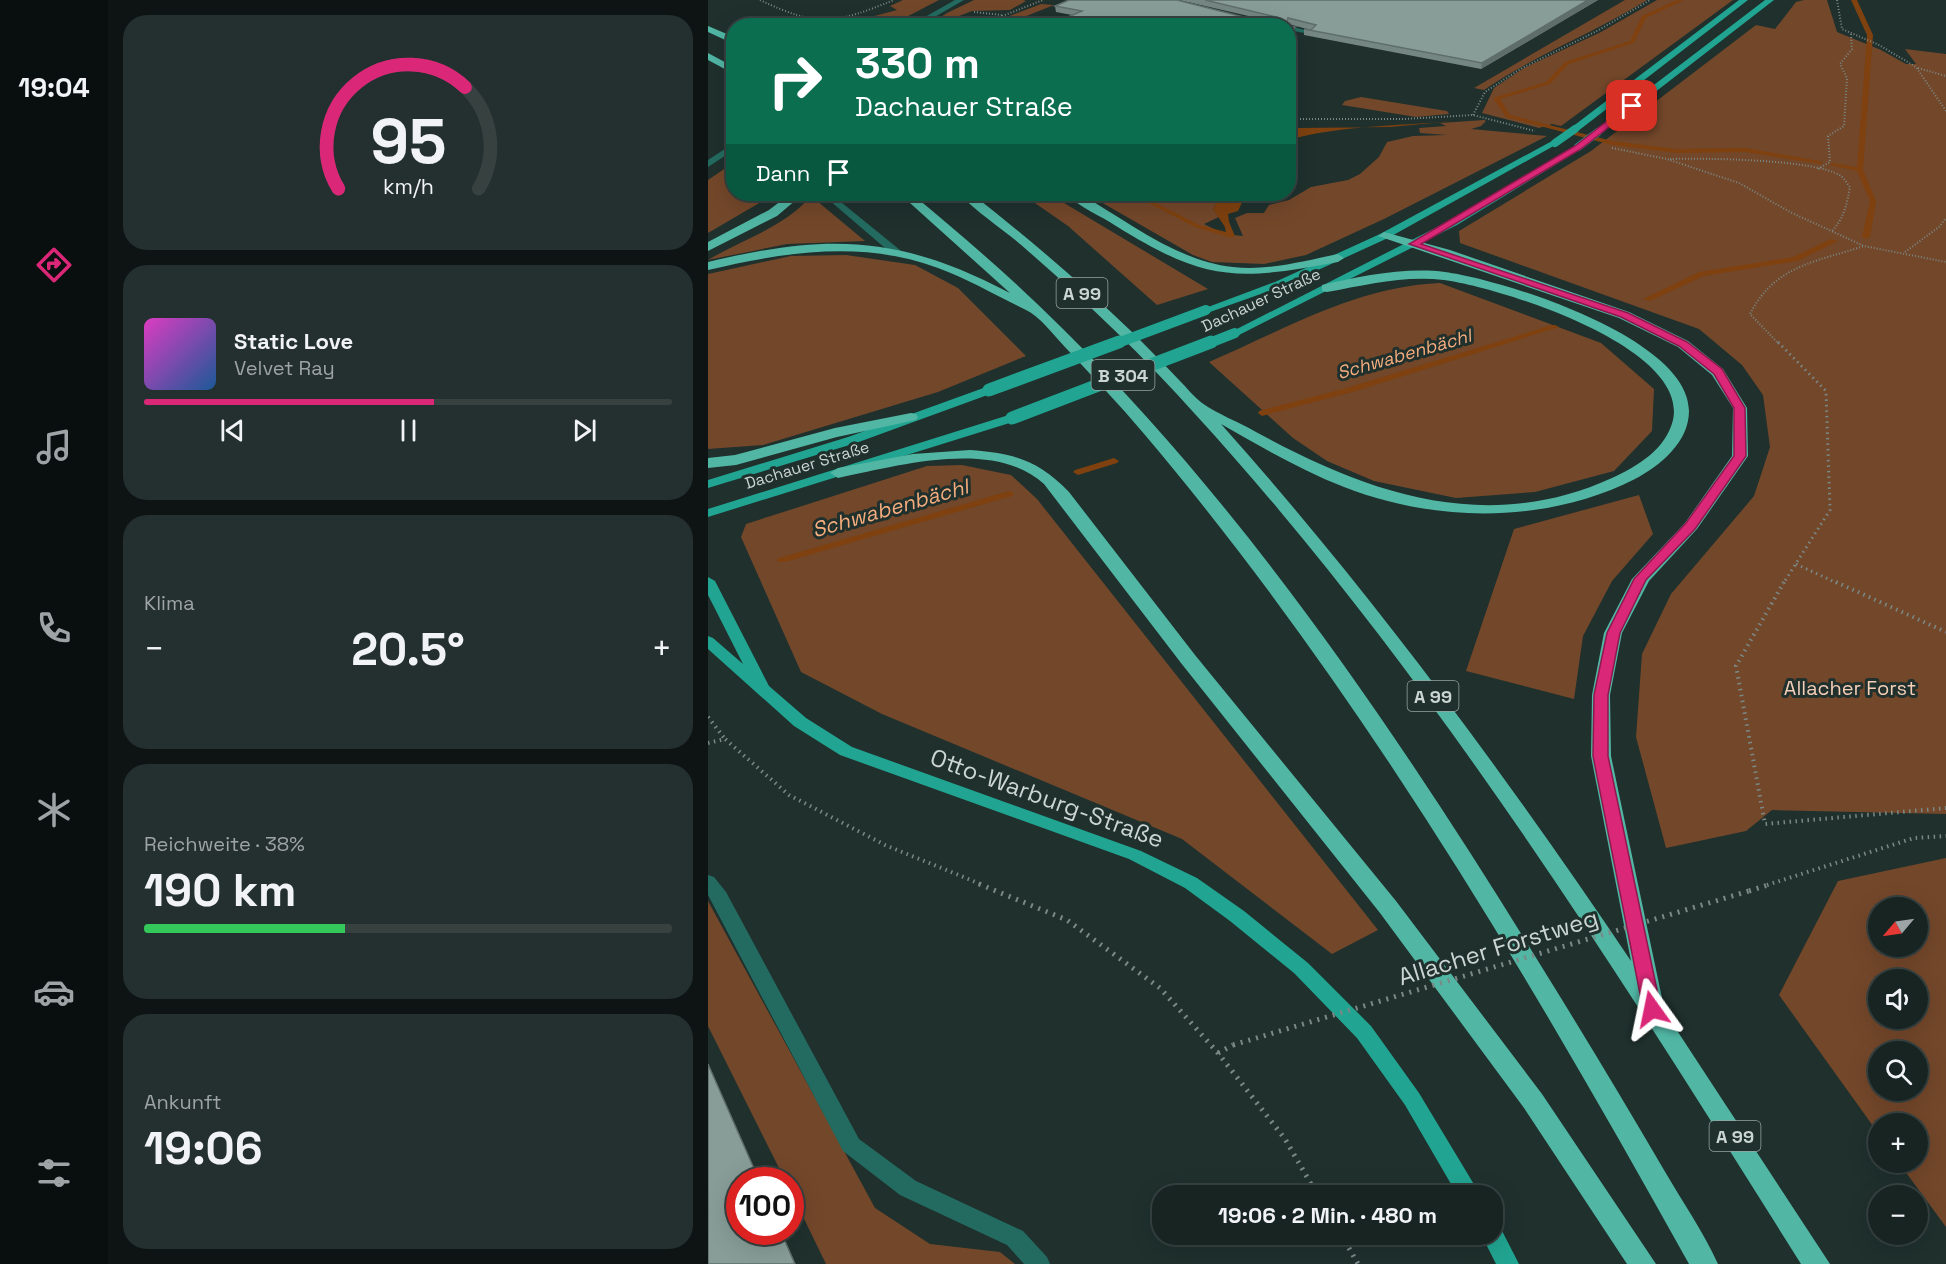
<!DOCTYPE html>
<html lang="de">
<head>
<meta charset="utf-8">
<style>
  :root { --surface:#172422; --page:#24302f; --text:#f1f3f6; --muted:#9ea4a5; --line:#364140; --accent:#db2777 }
  body { margin:0; font-family:"Space Grotesk",sans-serif; background:var(--page); color:var(--text); height:100vh; display:flex; flex-direction:column; font-size:22px; white-space:nowrap }
  * { box-sizing:border-box; margin:0 }
  p { font-size:20px; color:var(--muted) }
  .icon { flex:none; width:33px; height:33px; fill:none; stroke:currentColor; stroke-width:2; stroke-linecap:round; stroke-linejoin:round }
  .map { position:relative; flex:1; overflow:hidden }
  .details { display:flex; flex-direction:column; gap:15px; padding:15px; background:#0d1413; width:600px }
  .details>* { flex:none }
  .top-card { position:absolute; left:18px; top:18px; width:570px; height:183px; border-radius:24px; box-shadow:0 6px 24px #0002,0 0 0 2px var(--line); background:#0b6e4f; color:#fff; overflow:hidden }
  .needle { width:39px; rotate:241deg }
  .buttons { position:absolute; left:1160px; top:897px; display:grid; gap:12px }
  .buttons a { display:grid; place-items:center; width:60px; height:60px; border-radius:50%; background:var(--surface); box-shadow:0 6px 24px #0002,0 0 0 2px var(--line); font-size:30px }
  .speed { position:absolute; left:18px; top:1167px; display:flex; gap:12px; font-size:30px; font-weight:700; text-align:center }
  .speed>* { display:grid; place-content:center; width:78px; height:78px; border-radius:50%; background:var(--surface); box-shadow:0 6px 24px #0002,0 0 0 2px var(--line); line-height:1 }
  .speed .limit { border:9px solid #d22; background:#fff; color:#111 }
  .pin { position:absolute; display:grid; place-items:center; width:51px; height:51px; color:#fff; margin:-26px; border-radius:12px; box-shadow:0 3px 9px #0006 }
  .me { position:absolute; width:66px; margin:-33px; rotate:348deg; stroke-linejoin:round; filter:drop-shadow(0 0 4px #0008) }
  .turn { display:flex; align-items:center; gap:21px; height:126px; padding:0 30px; font-size:27px }
  .turn .icon { width:78px; height:78px; stroke-width:2.5 }
  .turn b { display:block; font-size:42px; line-height:51px }
  .then { display:flex; align-items:center; height:57px; padding:0 30px; background:#0003; gap:12px; font-size:22px }
  .big { font-size:45px; font-weight:700; line-height:1.1 }
  .details .widget { flex:1; display:flex; flex-direction:column; justify-content:center; gap:9px; min-width:0; padding:0 21px; border-radius:24px; background:var(--page) }
  .details .dial { align-items:center; gap:0 }
  .dial svg { height:156px; overflow:visible; fill:none; stroke:var(--line); stroke-width:7; stroke-linecap:round; text-anchor:middle }
  .dial text { fill:var(--text); stroke:none }
  .song { display:flex; align-items:center; gap:18px }
  .cover { width:72px; height:72px; border-radius:9px; background:linear-gradient(135deg,hsl(310 70% 55%),hsl(210 70% 35%)) }
  .played { height:6px; border-radius:3px; background:linear-gradient(90deg,var(--accent) 55%,var(--line) 55%) }
  .keys { display:flex; justify-content:space-around; direction:ltr }
  .heat { display:flex; justify-content:space-between; align-items:center; font-size:33px; direction:ltr }
  .charge { height:9px; border-radius:4px; background:linear-gradient(90deg,#34c759 38%,var(--line) 0) }
  .trip { position:absolute; left:444px; top:1185px; width:351px; height:60px; border-radius:24px; background:var(--surface); box-shadow:0 6px 24px #0002,0 0 0 2px var(--line); font-weight:700; line-height:60px; text-align:center }
  main { display:flex; flex:1; min-height:0 }
  .dock { display:flex; flex-direction:column; width:108px; justify-content:space-around; align-items:center; background:#090e0e; color:var(--muted) }
  .dock .icon { width:42px; height:42px }
  .dock .current { color:var(--accent) }
  .dock b { font-size:27px; color:var(--text) }
  .map>svg:first-child { display:block }
  .green { fill:#73472a; fill-rule:evenodd }
  .water { fill:#7e410f }
  .lines { fill:none; stroke-linecap:round; stroke-linejoin:round }
  .stream { fill:#7e410f; fill-rule:evenodd }
  .path-far3 { stroke:#7b8986; stroke-width:2; stroke-dasharray:1 2; stroke-linecap:butt }
  .path-far2 { stroke:#7b8986; stroke-width:3; stroke-dasharray:1.5 4; stroke-linecap:butt }
  .path-far1 { stroke:#7b8986; stroke-width:4; stroke-dasharray:1.5 4.5; stroke-linecap:butt }
  .path { stroke:#7b8986; stroke-width:5; stroke-dasharray:2 6; stroke-linecap:butt }
  .minor { fill:#236b60; fill-rule:evenodd }
  .major { fill:#21a491; fill-rule:evenodd }
  .highway { fill:#51b6a4; fill-rule:evenodd }
  .path-bridge { stroke:#7b8986; stroke-width:5; stroke-dasharray:2 6; stroke-linecap:butt }
  .major-bridge-far2 { stroke:#21a491; stroke-width:8 }
  .major-bridge-far1 { stroke:#21a491; stroke-width:10 }
  .major-bridge { stroke:#21a491; stroke-width:13 }
  .wall { fill:#758783 }
  .shaded-wall { fill:#5f6e6a }
  .building { fill:#889d98; stroke:#5f6e6a; stroke-width:1.5 }
  .route { fill:#db2777; stroke:#8e194d; stroke-width:1.5 }
  .labels { text-anchor:middle; dominant-baseline:central; stroke-width:6; stroke-linejoin:round; paint-order:stroke }
  .far-street-label { font-size:16px; fill:#cbd5d3; stroke:#1f302d }
  .shield { fill:#1f302d; stroke:#97a4a1; stroke-width:1.5 }
  .shield-label { font-size:18px; font-weight:bold; fill:#cbd5d3 }
  .far-water-label { font-size:18px; font-style:italic; fill:#f6ad7e; stroke:#1f302d }
  .park-label { font-size:20px; fill:#f4ceb7; stroke:#1f302d }
  .water-label { font-size:21px; font-style:italic; fill:#f6ad7e; stroke:#1f302d }
  .near-street-label { font-size:24px; fill:#cbd5d3; stroke:#1f302d }
</style>
</head>
<body>
<main>
<nav class="dock">
<b>19:04</b>
<svg class="icon current" aria-label="directions" viewBox="0 0 24 24"><path d="M12 3l9 9-9 9-9-9zM9 14v-3h6M13 9l2 2-2 2"/></svg>
<svg class="icon" aria-label="music" viewBox="0 0 24 24"><path d="M9 18V5l10-2v13"/><circle cx="6" cy="18" r="3"/><circle cx="16" cy="16" r="3"/></svg>
<svg class="icon" aria-label="phone" viewBox="0 0 24 24"><path d="M5 4h4l2 5-3 2q2 4 5 5l2-3 5 2v4C11 20 4 13 5 4z"/></svg>
<svg class="icon" aria-label="climate" viewBox="0 0 24 24"><path d="M12 3v18M4 7l16 10M4 17L20 7"/></svg>
<svg class="icon" aria-label="car" viewBox="0 0 24 24"><path d="M5 17H2v-5l4-1 3-4h7l3 4 3 1v5h-3M9 17h6M6 11h13"/><circle cx="7" cy="17" r="2"/><circle cx="17" cy="17" r="2"/></svg>
<svg class="icon" aria-label="filters" viewBox="0 0 24 24"><path d="M4 7h16M4 17h16"/><circle cx="9" cy="7" r="2"/><circle cx="15" cy="17" r="2"/></svg>
</nav>
<section class="details">
<div class="widget dial"><svg viewBox="0 0 100 80">
<path d="M14 69A42 42 0 1 1 86 69"/>
<path d="M14 69A42 42 0 0 1 79 17" stroke="#db2777"/>
<text x="50" y="56" font-size="32" font-weight="700">95</text>
<text x="50" y="72" font-size="11">km/h</text>
</svg></div>
<div class="widget">
<div class="song"><i class="cover"></i><div><b>Static Love</b><p>Velvet Ray</p></div></div>
<div class="played"></div>
<div class="keys"><svg class="icon" aria-label="previous" viewBox="0 0 24 24"><path d="M18 5L8 12l10 7zM5 5v14"/></svg><svg class="icon" aria-label="pause" viewBox="0 0 24 24"><path d="M8 5v14M16 5v14"/></svg><svg class="icon" aria-label="next" viewBox="0 0 24 24"><path d="M6 5l10 7-10 7zM19 5v14"/></svg></div>
</div>
<div class="widget"><p>Klima</p>
<div class="heat"><a>−</a><b class="big">20.5°</b><a>+</a></div>
</div>
<div class="widget"><p>Reichweite · 38%</p><b class="big">190 km</b><div class="charge"></div></div>
<div class="widget"><p>Ankunft</p><b class="big">19:06</b></div>
</section>
<div class="map">
<svg width="1238" height="1264" viewBox="0 0 1238 1264">
  <rect width="100%" height="100%" fill="#1f302d"/>
  <path class="green" d="M195 0H231L183 25H133L189 10 182 6Z
    M266 0H315L318 1 302 10 264 11 228 25H221L239 13Z
    M917 0H939C886 33 827 55 776 90L766 88Z
    M949 0H1025L853 126 844 124 831 128 774 113 786 88 816 68 893 32Z
    M1096 0H1119L1129 32 1173 50 1198 64H1208L1197 49 1238 54V814L1064 810 1038 831 958 848 928 737 934 654 963 594 1046 496 1062 447 1055 395 1034 365 991 329 752 243 751 231 883 151 1048 25 1067 29 1088 2Z
    M333 4 346 5 296 25H277Z
    M653 97 739 111 741 114 708 117 634 105 637 101Z
    M776 120 778 121 773 126 763 129 839 136 676 219 598 255 556 264 504 262 485 255 379 194H514L505 209 511 217 496 224 516 234 535 236 527 218 539 213H556L561 205 581 200 603 187 640 180 652 174 671 157 679 142 705 136 739 135 712 133 711 128 738 126 732 123Z
    M25 163 26 194H62L60 198 0 233V180Z
    M314 194H341L500 289 449 305 360 226Z
    M103 196 157 241 79 244 0 260C34 239 76 228 103 196Z
    M138 255 207 265 250 288 318 356 230 392 55 445 0 449V274L83 256Z
    M732 283 893 343 946 389 944 431 906 471 827 492 748 498 666 481 619 461 585 438 501 362C575 330 650 286 732 283Z
    M254 465 303 475 329 499 670 930 624 954 474 839 174 714 93 672 33 537 38 524 219 466Z
    M931 495 945 534 904 581 875 636 866 699 758 671 806 529Z
    M1238 858V1227L1191 1163 1209 1162V1124H1170V1133L1071 995 1130 881ZM1170 908H1209V946H1170ZM1170 980H1209V1018H1170ZM1170 1052H1209V1090H1170Z
    M0 901 167 1208 222 1244 292 1252 307 1264H118L83 1192 82 1180H77L0 1026Z"/>
  <path class="water" d="M746 121C692 126 633 125 581 140V129L590 128 682 127Z
    M514 194H538L530 211 520 214 523 236 505 209Z"/>
  <g class="lines">
    <path class="stream" d="M969 0H976L938 18 926 43 861 64 842 84 792 99 802 115 904 141 969 149 1037 148 1112 161 1115 163 1114 164 1037 152 969 153 904 145 798 117 785 98 838 82 857 62 922 41 934 16Z
      M1143 0H1149L1165 35 1155 170 1168 201 1162 237 1158 239 1154 237 1162 201 1149 171 1121 165 1124 163 1149 167 1159 35Z
      M423 194H430L491 225 518 232 516 223 521 222 527 236 523 238 487 227Z
      M1123 239 1130 241 1090 261 996 276 942 301 935 299 991 272 1085 257Z
      M844 325H847L851 327 648 391 554 416 550 413 551 411 642 387Z
      M406 458 411 461 409 463 370 475 365 472 367 470Z
      M301 491 304 492 306 494 304 496 77 562H71L69 560 71 558Z"/>
    <path class="path-far3" d="M52 0C111 28 126 24 186 0
      M1129 0 1134 29 1171 45 1208 67 1238 111
      M266 12 294 15
      M269 26 335 0
      M1210 68 1238 76
      M765 115 777 92 814 68 889 31 942 0
      M580 119H696L765 115 827 131
      M904 148 959 159 1031 183 1082 212 1156 246 1238 262
      M962 159C995 158 1109 159 1133 176 1137 179 1139 184 1142 187 1139 204 1136 218 1124 231
      M1110 169 1122 162 1120 136 1136 126 1139 78 1132 64 1144 49 1143 34
      M1197 252 1231 227 1238 218
      M1071 344 1042 314C1067 265 1108 262 1156 246"/>
    <path class="path-far2" d="M1070 342 1118 391 1122 510 1075 584
      M1088 564 1131 584"/>
    <path class="path-far1" d="M1076 582 1028 666 1057 824 1238 808
      M1128 582 1238 632
      M0 717 17 739
      M0 743 17 739 81 795 177 845 275 885
      M1059 885 1206 838 1238 836"/>
    <path class="path" d="M271 884 359 920 452 988 510 1053 577 1139 610 1196
      M1041 891 1063 884
      M510 1053 525 1045
      M633 1234 650 1264"/>
    <path class="minor" d="M247 0H256L211 26H201Z
      M580 26 606 32 602 34 580 30Z
      M26 143V150L0 167V160Z
      M114 194H123L192 250V254H184Z
      M0 875 6 877 18 892 151 1139 208 1181 315 1231 339 1257 342 1264H316L299 1245 192 1195 135 1151 0 895Z"/>
    <path class="major" d="M1031 0H1040L870 131H864V127Z
      M1057 0H1066L893 134H887V130Z
      M844 141 851 143 680 238 575 286 502 312H494L492 310 567 282 672 234Z
      M870 144 875 147 873 149 749 225 531 335 527 336 521 333 741 221Z
      M281 386 287 390 285 393 148 443 0 488V480L140 437Z
      M304 414 310 418 308 421 0 517V509Z
      M0 577 7 581 61 686 98 718 144 747 433 851 489 878 536 911 600 963 663 1026 711 1093 773 1196H750L697 1105 649 1038 586 973 522 921 477 888 421 859 132 755 86 726 0 649V636L5 638 35 664 0 595Z
      M784 1224 792 1227 811 1264H788L773 1234H784Z"/>
    <path class="highway" d="M0 26 26 37V44L0 32Z
      M0 53 26 67V74L0 60Z
      M82 194H95L69 216 0 251V242L61 210Z
      M192 194H204C256 237 307 281 355 329 550 522 705 757 848 990 885 1050 921 1110 956 1170 974 1201 995 1231 1010 1264H981C820 975 651 688 437 435 411 404 383 375 356 346 345 334 331 316 318 310 289 296 260 279 230 268 155 240 76 252 0 270V262C121 233 191 235 302 293Z
      M251 194H264C319 237 373 283 424 332 440 348 456 364 472 381 479 388 486 397 494 403 509 414 531 422 548 432 661 494 779 535 904 478 930 466 958 449 965 420 981 346 790 287 736 280 697 275 657 285 619 292L614 291V285C652 276 698 267 737 272 796 280 981 338 981 411 981 442 952 466 927 479 838 524 728 523 636 487 593 470 553 447 513 424 663 592 797 774 923 961L883 756 884 695 896 633 924 579 977 523 1024 456 1025 408 1004 375 970 347 911 318 670 236 676 232 742 250 921 312 980 341 1015 369 1039 408 1040 456 989 529 941 581 914 633 902 695 903 756 954 998 951 1003 1122 1264H1093C909 971 721 670 487 414 435 356 379 302 320 251 298 231 272 215 251 194Z
      M358 194H372C420 221 468 261 525 267 560 271 596 261 630 254L636 258 630 262C529 281 498 282 408 226 393 216 371 207 358 194Z
      M203 413 208 414 210 417 208 420 129 437 28 465 0 468V458L27 455 127 428Z
      M262 450C305 453 330 460 361 492L487 655 688 901 834 1094 948 1264H919L816 1108 672 913 473 663 336 484C286 438 189 466 130 478L122 473 130 468 205 454Z"/>
    <path class="path-bridge" d="M525 1045 1041 891"/>
    <path class="major-bridge-far2" d="M847 143 867 129
      M870 147 890 132"/>
    <path class="major-bridge-far1" d="M407 344 498 310
      M499 344 527 333"/>
    <path class="major-bridge" d="M281 390 411 342
      M304 418 503 342"/>
  </g>
  <path class="wall" d="M471 0H890L773 69 596 35V29L603 30 580 24V26L364 15 348 12 347 6 555 22 562 21Z"/>
  <path class="shaded-wall" d="M880 0H890L773 69 774 63Z
    M587 27V34L580 37V30Z"/>
  <path class="building" d="M361 0H469L555 22 574 20 572 18 497 0H880L774 63 596 29 603 30 608 25 580 18 578 25 580 26H339L374 11 347 6Z
    M580 26 587 27 580 30Z
    M0 1064 51 1180H32V1232H73L87 1264H0Z"/>
  <path class="route" d="M921 104 928 106 873 149 713 244 920 313 979 342 1014 369 1037 408 1038 456 987 529 938 580 912 633 900 695V756L953 1009 951 1014H938L935 1009 885 756 886 695 899 633 926 579 978 523 1026 456V408L1006 374 971 346 913 317 701 244 867 146Z"/>
  <g class="labels">
    <g class="far-street-label">
      <text transform="translate(553 300) rotate(-25)">Dachauer Straße</text>
      <text transform="translate(99 465) rotate(-17)">Dachauer Straße</text>
    </g>
    <g class="shield">
      <rect x="348.5" y="278" width="51" height="30" rx="4.5"/>
      <rect x="383.5" y="360" width="63" height="30" rx="4.5"/>
      <rect x="699.5" y="681" width="51" height="30" rx="4.5"/>
      <rect x="1001.5" y="1121" width="51" height="30" rx="4.5"/>
    </g>
    <g class="shield-label">
      <text x="374" y="293">A 99</text>
      <text x="415" y="375">B 304</text>
      <text x="725" y="696">A 99</text>
      <text x="1027" y="1136">A 99</text>
    </g>
    <g class="far-water-label">
      <text transform="translate(696 354) rotate(-16)">Schwabenbächl</text>
    </g>
    <g class="park-label">
      <text x="1142" y="688">Allacher Forst</text>
    </g>
    <g class="water-label">
      <text transform="translate(182 508) rotate(-16)">Schwabenbächl</text>
    </g>
    <g class="near-street-label">
      <text transform="translate(339 798) rotate(20)">Otto-Warburg-Straße</text>
      <text transform="translate(790 947) rotate(-17)">Allacher Forstweg</text>
    </g>
  </g>
</svg>
<div class="buttons">
<a><svg class="needle" viewBox="-14 -14 28 28"><path d="M0-13l5 13h-10z" fill="#e53935"/><path d="M0 13l5-13h-10z" fill="#9ea4a5"/></svg></a>
<a><svg class="icon" aria-label="sound" viewBox="0 0 24 24"><path d="M4 9h4l5-4v14l-5-4H4zM17 9q2 3 0 6"/></svg></a>
<a><svg class="icon" aria-label="search" viewBox="0 0 24 24"><circle cx="10" cy="10" r="6"/><path d="M15 15l6 6"/></svg></a>
<a>+</a>
<a>−</a>
</div>
<div class="speed"><div class="limit">100</div></div>
<div class="pin" style="left:924px;top:106px;background:#d93025"><svg class="icon" aria-label="arrive" viewBox="0 0 24 24"><path d="M6 21V4h12l-3 4 3 4H6"/></svg></div>
<svg class="me" style="left:944px;top:1009px" viewBox="-20 -20 40 40"><path d="M0-17L14 15 0 8-14 15z" fill="#db2777" stroke="#fff" stroke-width="4"/></svg>
<div class="trip">19:06 · 2 Min. · 480 m</div>
<div class="top-card">
<div class="turn"><svg class="icon" aria-label="right" viewBox="0 0 24 24"><path d="M7 20v-9h11M14 6l5 5-5 5"/></svg><div><b>330 m</b>Dachauer Straße</div></div>
<div class="then">Dann<svg class="icon" aria-label="arrive" viewBox="0 0 24 24"><path d="M6 21V4h12l-3 4 3 4H6"/></svg></div>
</div>
</div>
</main>
</body>
</html>
